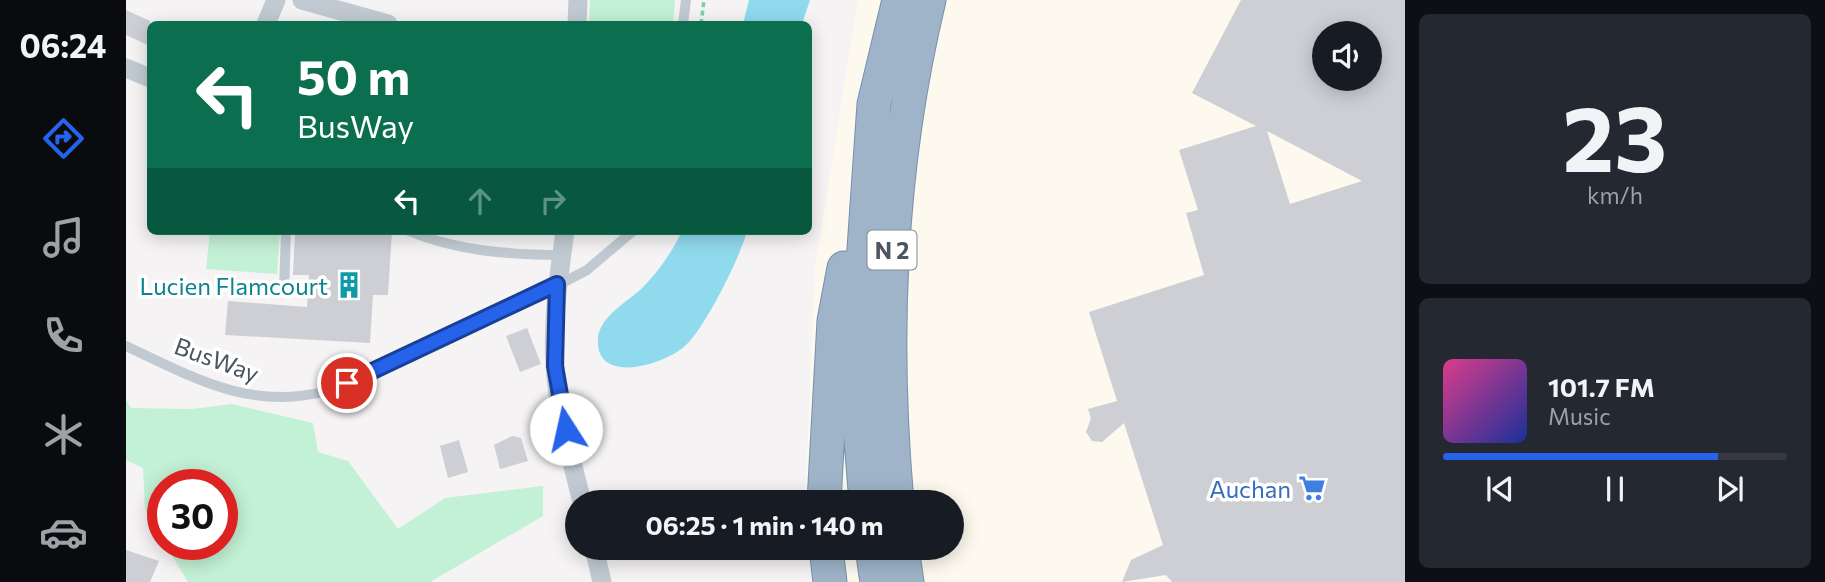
<!DOCTYPE html>
<html lang="en">
<head>
<meta charset="utf-8">
<style>
  :root { --surface:#171b24; --page:#242831; --text:#f1f3f6; --muted:#9ea1a6; --line:#363941; --accent:#2563eb }
  body { margin:0; font-family:Commissioner,sans-serif; background:var(--page); color:var(--text); height:100vh; display:flex; flex-direction:column; font-size:26px; white-space:nowrap }
  * { box-sizing:border-box; margin:0 }
  p { font-size:23px; color:var(--muted) }
  .icon { flex:none; width:38px; height:38px; fill:none; stroke:currentColor; stroke-width:2; stroke-linecap:round; stroke-linejoin:round }
  .map { position:relative; flex:1; overflow:hidden }
  .side { display:flex; flex-direction:column; gap:14px; padding:14px; background:#0d0f14; width:420px }
  .side>* { flex:none }
  .top-card { position:absolute; left:21px; top:21px; width:665px; height:214px; border-radius:10px; box-shadow:0 4px 18px #0003; background:#0b6e4f; color:#fff; overflow:hidden }
  .buttons { position:absolute; left:1186px; top:21px; display:grid; gap:14px }
  .buttons a { display:grid; place-items:center; width:70px; height:70px; border-radius:50%; background:var(--surface); box-shadow:0 4px 18px #0003; font-size:35px }
  .speed { position:absolute; left:21px; top:469px; display:flex; gap:14px; font-size:35px; font-weight:700; text-align:center }
  .speed>* { display:grid; place-content:center; width:91px; height:91px; border-radius:50%; background:var(--surface); box-shadow:0 4px 18px #0003; line-height:1 }
  .speed .limit { border:10px solid #d22; background:#fff; color:#111 }
  .pin { position:absolute; display:grid; place-items:center; width:60px; height:60px; color:#fff; margin:-30px; border:4px solid #fff; border-radius:50%; box-shadow:0 2px 7px #0007 }
  .me { position:absolute; width:77px; margin:-38px; rotate:350deg; stroke-linejoin:round; filter:drop-shadow(0 0 5px #0008) }
  .turn { display:flex; align-items:center; gap:24px; height:147px; padding:0 35px; font-size:32px }
  .turn .icon { width:91px; height:91px; stroke-width:2.5 }
  .turn b { display:block; font-size:49px; line-height:60px }
  .lanes { display:flex; align-items:center; height:66px; padding:0 35px; background:#0003; justify-content:center; gap:35px; direction:ltr }
  .lanes .off { opacity:.35 }
  .side .card { flex:1; display:flex; flex-direction:column; justify-content:center; gap:10px; min-width:0; padding:0 24px; border-radius:10px; background:var(--page) }
  .side .dial { align-items:center; gap:0 }
  .dial b { font-size:91px; line-height:1 }
  .song { display:flex; align-items:center; gap:21px }
  .cover { width:84px; height:84px; border-radius:10px; background:linear-gradient(135deg,hsl(330 70% 55%),hsl(230 70% 35%)) }
  .played { height:7px; border-radius:4px; background:linear-gradient(90deg,var(--accent) 80%,var(--line) 80%) }
  .keys { display:flex; justify-content:space-around; direction:ltr }
  .trip { position:absolute; left:439px; top:490px; width:399px; height:70px; border-radius:35px; background:var(--surface); box-shadow:0 4px 18px #0003; font-weight:700; line-height:70px; text-align:center }
  main { display:flex; flex:1; min-height:0 }
  .dock { display:flex; flex-direction:column; width:126px; justify-content:space-around; align-items:center; background:#090b0e; color:var(--muted) }
  .dock .icon { width:49px; height:49px }
  .dock .current { color:var(--accent) }
  .dock b { font-size:32px; color:var(--text) }
  .map>svg:first-child { display:block }
  .commercial { fill:#fdf9ef; fill-rule:evenodd }
  .green { fill:#c3f1d5 }
  .water { fill:#90daee }
  .building { fill:#cdcfd5; fill-rule:evenodd }
  .lines { fill:none; stroke-linecap:round; stroke-linejoin:round }
  .trunk-casing { stroke:#7690ad; stroke-width:35 }
  .path { stroke:#7ad0a6; stroke-width:3.5; stroke-dasharray:5 3.5; stroke-linecap:butt }
  .service { stroke:#c1cad2; stroke-width:10 }
  .minor { stroke:#c1cad2; stroke-width:19 }
  .trunk { stroke:#9fb4c9; stroke-width:33 }
  .route-casing { stroke:#184099; stroke-width:18 }
  .route { stroke:#2563eb; stroke-width:12 }
  .labels { text-anchor:middle; dominant-baseline:central; stroke-width:7; stroke-linejoin:round; paint-order:stroke }
  .shield { fill:#fff; stroke:#808990; stroke-width:2 }
  .shield-label { font-size:23px; font-weight:bold; fill:#4a5661 }
  .culture-label { font-size:24px; fill:#0d838f; stroke:#fff; text-anchor:end }
  .street-label { font-size:24px; fill:#4a5661; stroke:#fff }
  .shop-label { font-size:24px; fill:#366cbe; stroke:#fff; text-anchor:end }
</style>
</head>
<body>
<main>
<nav class="dock">
<b>06:24</b>
<svg class="icon current" aria-label="directions" viewBox="0 0 24 24"><path d="M12 3l9 9-9 9-9-9zM9 14v-3h6M13 9l2 2-2 2"/></svg>
<svg class="icon" aria-label="music" viewBox="0 0 24 24"><path d="M9 18V5l10-2v13"/><circle cx="6" cy="18" r="3"/><circle cx="16" cy="16" r="3"/></svg>
<svg class="icon" aria-label="phone" viewBox="0 0 24 24"><path d="M5 4h4l2 5-3 2q2 4 5 5l2-3 5 2v4C11 20 4 13 5 4z"/></svg>
<svg class="icon" aria-label="climate" viewBox="0 0 24 24"><path d="M12 3v18M4 7l16 10M4 17L20 7"/></svg>
<svg class="icon" aria-label="car" viewBox="0 0 24 24"><path d="M5 17H2v-5l4-1 3-4h7l3 4 3 1v5h-3M9 17h6M6 11h13"/><circle cx="7" cy="17" r="2"/><circle cx="17" cy="17" r="2"/></svg>
</nav>
<div class="map">
<svg width="1279" height="582" viewBox="0 0 1279 582">
  <rect width="100%" height="100%" fill="#f5f3f3"/>
  <path class="commercial" d="M732 0H1279V582H689L684 548H826V502H679L689 267ZM1199 33H1244V79H1199Z"/>
  <path class="green" d="M464 0H549L547 24H463Z
    M84 231H154L151 274 80 269Z
    M0 400 5 408 66 409 106 404 187 423 192 452 222 461 272 529 319 498 417 486V516L304 582H62L39 544H96V485H37V540L19 509 17 468 0 460Z"/>
  <path class="water" d="M623 0H684L676 24H617Z
    M556 231H621C614 258 580 325 561 344 542 364 469 387 472 339 473 315 506 300 520 284 535 268 547 250 556 231Z"/>
  <path class="building" d="M1115 0H1279V582H1046L1040 575 996 582 1005 560 1037 545 998 423 976 442 966 441 960 432 965 418 962 409 991 401 963 312 1078 275 1060 213 1072 210 1053 150 1130 126 1066 93ZM1199 33H1244V79H1199ZM1141 131 1236 181 1164 204Z
    M0 10 24 21V46L0 35Z
    M169 231H266L262 295H247L244 343 99 335 102 301 181 307 183 275H167Z
    M401 328 415 364 394 372 380 336Z
    M386 436 395 438 402 461 374 469 368 445Z
    M333 440 342 472 322 478 314 446Z
    M0 550 33 561 24 582H0Z"/>
  <g class="lines">
    <defs>
      <path id="trunk" d="M698 502 708 321 718 268
        M740 502 734 428 733 321 748 104 773 0
        M771 502C756 333 763 166 803 0
        M700 548 704 582
        M746 548 751 582
        M776 548 781 582"/>
    </defs>
    <use href="#trunk" class="trunk-casing"/>
    <path class="path" d="M575 24 578 0"/>
    <path class="service" d="M557 24 560 0
      M283 231C330 251 385 255 435 255
      M158 292 160 231
      M0 346C68 378 124 411 201 391L417 293 461 270 507 231"/>
    <path class="minor" d="M176 0 262 24
      M140 24 150 0
      M451 24 452 0
      M0 68 24 78
      M439 231C433 275 426 320 429 365 432 411 445 458 456 502
      M468 548 476 582"/>
    <use href="#trunk" class="trunk"/>
  </g>
  <g class="lines">
    <defs>
      <path id="route" d="M221 383 431 284 429 366 440 429"/>
    </defs>
    <use href="#route" class="route-casing"/>
    <use href="#route" class="route"/>
  </g>
  <defs>
    <symbol id="building-bare" viewBox="-9 -9 18 18"><path d="M-4-6H4V6H1V3H-1V6H-4ZM-2.5-4.3h1.7v1.8h-1.7ZM.8-4.3h1.7v1.8H.8ZM-2.5-1h1.7V.8h-1.7ZM.8-1h1.7V.8H.8Z" fill="#0f9aa8" stroke="#fff" stroke-width="2.5" paint-order="stroke"/></symbol>
    <symbol id="supermarket-bare" viewBox="-9 -9 18 18"><path d="M-6-5.5h2.5l.6 2H6L4.5 2H-2.5L-4.4-4H-6ZM-1.5 3.2a1.3 1.3 0 1 0 .1 0ZM3 3.2a1.3 1.3 0 1 0 .1 0Z" fill="#3f7fe0" stroke="#fff" stroke-width="2.5" paint-order="stroke"/></symbol>
  </defs>
  <g fill-rule="evenodd">
    <use href="#building-bare" x="204" y="266" width="38" height="38"/>
    <use href="#supermarket-bare" x="1167" y="469" width="38" height="38"/>
  </g>
  <g class="labels">
    <rect class="shield" x="741.5" y="230.5" width="49" height="39" rx="5"/>
    <g class="shield-label">
      <text x="766" y="250">N 2</text>
    </g>
    <g class="culture-label">
      <text x="202" y="285">Lucien Flamcourt</text>
    </g>
    <g class="street-label">
      <text transform="translate(91 359) rotate(20)">BusWay</text>
    </g>
    <g class="shop-label">
      <text x="1165" y="488">Auchan</text>
    </g>
  </g>
</svg>
<div class="buttons">
<a><svg class="icon" aria-label="sound" viewBox="0 0 24 24"><path d="M4 9h4l5-4v14l-5-4H4zM17 9q2 3 0 6"/></svg></a>
</div>
<div class="speed"><div class="limit">30</div></div>
<div class="pin" style="left:221px;top:383px;background:#d93025"><svg class="icon" aria-label="arrive" viewBox="0 0 24 24"><path d="M6 21V4h12l-3 4 3 4H6"/></svg></div>
<svg class="me" style="left:440px;top:429px" viewBox="-20 -20 40 40"><circle r="19" fill="#fff"/><path d="M0-13L10 11 0 6-10 11z" fill="#2563eb"/></svg>
<div class="trip">06:25 · 1 min · 140 m</div>
<div class="top-card">
<div class="turn"><svg class="icon" aria-label="left" viewBox="0 0 24 24"><path d="M17 20v-9H6M10 6l-5 5 5 5"/></svg><div><b>50 m</b>BusWay</div></div>
<div class="lanes"><svg class="icon" aria-label="left" viewBox="0 0 24 24"><path d="M17 20v-9H6M10 6l-5 5 5 5"/></svg><svg class="icon off" aria-label="ahead" viewBox="0 0 24 24"><path d="M12 20V5M6 11l6-6 6 6"/></svg><svg class="icon off" aria-label="right" viewBox="0 0 24 24"><path d="M7 20v-9h11M14 6l5 5-5 5"/></svg></div>
</div>
</div>
<section class="side">
<div class="card dial"><b>23</b><p>km/h</p></div>
<div class="card">
<div class="song"><i class="cover"></i><div><b>101.7 FM</b><p>Music</p></div></div>
<div class="played"></div>
<div class="keys"><svg class="icon" aria-label="previous" viewBox="0 0 24 24"><path d="M18 5L8 12l10 7zM5 5v14"/></svg><svg class="icon" aria-label="pause" viewBox="0 0 24 24"><path d="M8 5v14M16 5v14"/></svg><svg class="icon" aria-label="next" viewBox="0 0 24 24"><path d="M6 5l10 7-10 7zM19 5v14"/></svg></div>
</div>
</section>
</main>
</body>
</html>
